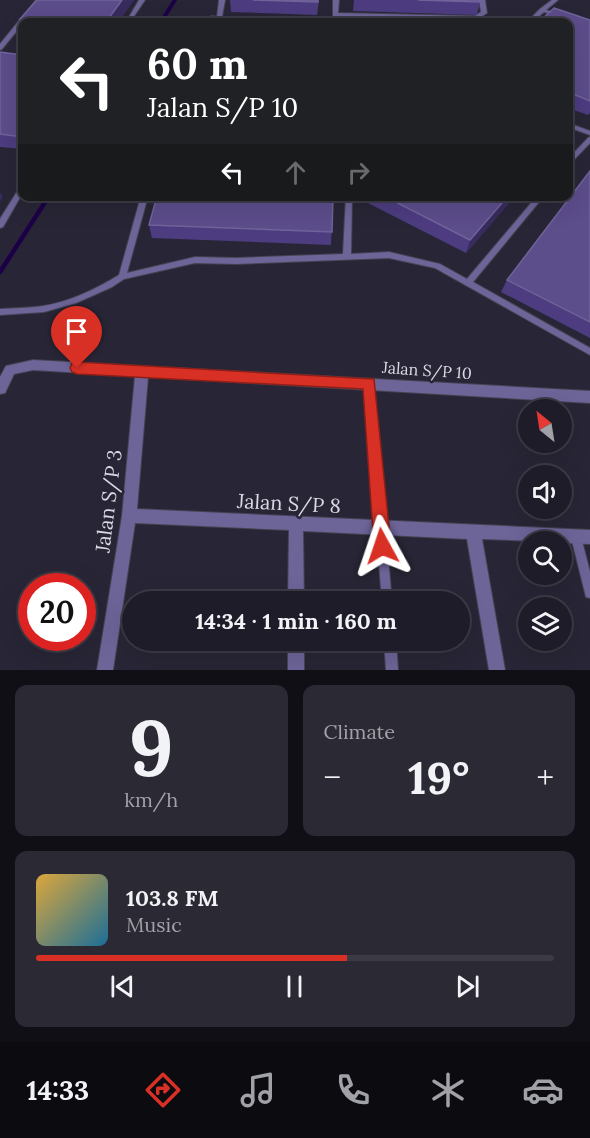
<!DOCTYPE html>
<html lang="en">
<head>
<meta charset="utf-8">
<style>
  :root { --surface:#1e1c28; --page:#2b2934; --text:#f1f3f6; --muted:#a1a1a8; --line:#3c3a45; --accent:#d93025 }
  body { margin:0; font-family:Lora,serif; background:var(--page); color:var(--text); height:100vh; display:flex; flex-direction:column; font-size:22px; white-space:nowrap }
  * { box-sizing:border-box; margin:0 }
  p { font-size:20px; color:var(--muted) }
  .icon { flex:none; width:33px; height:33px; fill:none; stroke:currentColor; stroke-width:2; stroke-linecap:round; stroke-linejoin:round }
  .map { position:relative; height:670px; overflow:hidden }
  .panel { display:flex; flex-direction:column; gap:15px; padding:15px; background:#100f16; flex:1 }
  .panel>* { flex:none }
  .top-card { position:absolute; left:18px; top:18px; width:555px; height:183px; border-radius:12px; box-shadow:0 6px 24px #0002,0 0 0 2px var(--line); background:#202124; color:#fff; overflow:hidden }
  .needle { width:39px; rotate:330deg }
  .fabs { position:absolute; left:518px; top:399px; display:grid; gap:12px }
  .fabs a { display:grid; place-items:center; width:54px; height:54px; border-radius:50%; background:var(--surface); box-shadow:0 6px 24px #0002,0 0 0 2px var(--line); font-size:30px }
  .speed { position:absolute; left:18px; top:573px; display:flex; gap:12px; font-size:30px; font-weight:700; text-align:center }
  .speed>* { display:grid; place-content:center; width:78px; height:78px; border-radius:50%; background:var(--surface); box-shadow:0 6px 24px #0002,0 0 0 2px var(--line); line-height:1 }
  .speed .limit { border:9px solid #d22; background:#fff; color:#111 }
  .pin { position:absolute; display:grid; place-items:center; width:51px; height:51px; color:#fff; margin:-62px -26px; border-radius:50% 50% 50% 0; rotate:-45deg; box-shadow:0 0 6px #0007 }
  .pin .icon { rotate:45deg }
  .me { position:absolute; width:66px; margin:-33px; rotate:355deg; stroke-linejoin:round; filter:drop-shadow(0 0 4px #0008) }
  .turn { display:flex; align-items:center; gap:21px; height:126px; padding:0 30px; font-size:27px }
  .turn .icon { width:78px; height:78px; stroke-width:2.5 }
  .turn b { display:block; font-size:42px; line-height:51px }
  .lanes { display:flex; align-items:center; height:57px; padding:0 30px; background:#0003; justify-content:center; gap:30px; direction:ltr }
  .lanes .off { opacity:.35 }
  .big { font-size:45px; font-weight:700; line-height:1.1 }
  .panel .tile { flex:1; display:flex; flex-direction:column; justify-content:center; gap:9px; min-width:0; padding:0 21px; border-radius:12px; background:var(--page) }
  .panel .dial { align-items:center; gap:0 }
  .dial b { font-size:78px; line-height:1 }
  .song { display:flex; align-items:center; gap:18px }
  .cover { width:72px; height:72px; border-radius:9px; background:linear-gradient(135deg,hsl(40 70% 55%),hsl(200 70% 35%)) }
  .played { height:6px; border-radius:3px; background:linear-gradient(90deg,var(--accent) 60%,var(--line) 60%) }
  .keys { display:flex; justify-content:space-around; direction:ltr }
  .heat { display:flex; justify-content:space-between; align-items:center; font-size:33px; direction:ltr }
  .panel .tiles { flex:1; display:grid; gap:15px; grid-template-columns:1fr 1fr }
  .tile:last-child { grid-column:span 2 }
  .trip { position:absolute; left:122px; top:591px; width:348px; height:60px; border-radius:30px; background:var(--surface); box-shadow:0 6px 24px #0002,0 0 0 2px var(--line); font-weight:700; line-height:60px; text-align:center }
  .dock { display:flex; height:96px; justify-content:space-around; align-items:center; background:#0c0b10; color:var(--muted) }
  .dock .icon { width:42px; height:42px }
  .dock .active { color:var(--accent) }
  .dock b { font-size:27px; color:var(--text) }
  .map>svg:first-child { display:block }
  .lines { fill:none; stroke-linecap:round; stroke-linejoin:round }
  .stream-far1 { stroke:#1c0047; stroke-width:4 }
  .stream { stroke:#1c0047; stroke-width:4.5 }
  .service-casing { stroke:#444352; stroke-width:2 }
  .minor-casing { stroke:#444352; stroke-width:2 }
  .service { fill:#6d6498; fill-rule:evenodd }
  .minor { fill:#6d6498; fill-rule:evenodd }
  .wall { fill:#4d3c80 }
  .shaded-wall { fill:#382c5e }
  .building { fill:#5c4d8b; stroke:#706399; stroke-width:1.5 }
  .route { fill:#d93025; stroke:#8d1f18; stroke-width:1.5 }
  .labels { text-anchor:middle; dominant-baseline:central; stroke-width:5; stroke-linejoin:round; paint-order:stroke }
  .street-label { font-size:16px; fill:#dad9e4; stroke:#282636 }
  .near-street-label { font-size:20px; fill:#dad9e4; stroke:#282636 }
</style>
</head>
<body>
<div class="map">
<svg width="590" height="670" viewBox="0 0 590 670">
  <rect width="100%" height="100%" fill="#282636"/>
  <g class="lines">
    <path class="stream-far1" d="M161 22 175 0"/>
    <path class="stream" d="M0 272 49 196"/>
    <defs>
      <path id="service" d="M36 0H42L2 49 0 50V44Z
        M139 0H145L130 22H126Z
        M219 0H225L222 17 308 20 311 22H282L212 20 204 22H198V21L212 16 217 17Z
        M333 0H339L338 13 475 16 481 12 479 0H485L487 13 476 20 338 16 337 22H333Z
        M552 0H558L546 10 561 15V17L544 12 532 22H527L540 9Z
        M568 123 590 131V135L568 127Z
        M590 137V143L568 166V159L588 138Z
        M20 187H22V194L3 227 0 228V219Z
        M141 196H148L127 273 195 257 236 258 343 254 346 196H352L351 254 389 252 440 264 467 279 537 196H544L473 282 590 348V355L435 268 389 258 236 264 195 263 124 279 112 287 76 303 44 312 0 315V309C14 308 29 308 43 306 69 302 96 289 119 275Z
        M369 379 372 380 373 383 392 602H382L365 383 366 380Z
        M576 532 580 533 581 537 590 572V598L586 597 571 537 572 533Z
        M384 640H396L398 670H386Z"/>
      <path id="minor" d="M33 360 590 391V403L148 377 137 509 590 530V544L561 543V542L482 539 505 670H489L467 539 303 531 304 602H288L289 530 135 523 113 670H97L122 516 135 376 33 370 14 374 5 393 0 394V377L6 366Z
        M288 640H304V670H288Z"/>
    </defs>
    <use href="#service" class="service-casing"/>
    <use href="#minor" class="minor-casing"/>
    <use href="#service" class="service"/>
    <use href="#minor" class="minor"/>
  </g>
  <path class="wall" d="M37 0H134L118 22H22V25L20 19Z
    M230 0H319L317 15 231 12Z
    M354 0H479L480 2 477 15 353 11Z
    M590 20V113L588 115 568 108V22Z
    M0 52 22 55V149L0 147Z
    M590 171V338L501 292 507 280Z
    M333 196 331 245 152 238 149 225Z
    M359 196H515L466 253 358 198Z"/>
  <path class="shaded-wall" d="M122 0H134L118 22H106Z
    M0 192 3 197 0 201Z
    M508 196H515L466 253 470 240Z"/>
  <path class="building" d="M37 0H122L106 22H59L20 19Z
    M253 0H318V2Z
    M418 0H479L480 2Z
    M554 8 590 20V101L568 92V22H539Z
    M208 20 288 22H207Z
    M0 52 22 55V137L0 134Z
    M590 171V322L507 280Z
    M157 196H333L332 232 149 225Z
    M384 196H508L470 240Z"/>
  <path class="route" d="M77 362 374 379 391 546 388 552 382 555 376 552 374 546 363 389 77 374 72 372 70 368 72 363Z"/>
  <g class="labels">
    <g class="street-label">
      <text transform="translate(427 370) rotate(4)">Jalan S/P 10</text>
    </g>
    <g class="near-street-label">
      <text transform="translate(108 501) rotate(-83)">Jalan S/P 3</text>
      <text transform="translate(289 503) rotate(3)">Jalan S/P 8</text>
    </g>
  </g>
</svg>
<div class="fabs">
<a><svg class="needle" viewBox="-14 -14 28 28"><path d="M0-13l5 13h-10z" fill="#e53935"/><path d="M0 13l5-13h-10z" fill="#a1a1a8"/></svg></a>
<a><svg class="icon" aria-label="sound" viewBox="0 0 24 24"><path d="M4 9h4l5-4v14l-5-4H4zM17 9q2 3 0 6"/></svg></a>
<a><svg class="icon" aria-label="search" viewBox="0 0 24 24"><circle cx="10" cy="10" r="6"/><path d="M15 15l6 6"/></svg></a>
<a><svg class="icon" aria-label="layers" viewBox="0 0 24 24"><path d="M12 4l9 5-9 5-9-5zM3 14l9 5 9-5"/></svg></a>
</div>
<div class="speed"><div class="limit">20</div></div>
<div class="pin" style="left:77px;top:368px;background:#d93025"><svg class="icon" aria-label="arrive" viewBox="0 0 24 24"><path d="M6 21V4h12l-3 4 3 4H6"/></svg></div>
<svg class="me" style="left:382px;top:546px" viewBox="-20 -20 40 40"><path d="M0-17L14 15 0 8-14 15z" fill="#d93025" stroke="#fff" stroke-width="4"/></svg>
<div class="trip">14:34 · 1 min · 160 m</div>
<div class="top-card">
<div class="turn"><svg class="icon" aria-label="left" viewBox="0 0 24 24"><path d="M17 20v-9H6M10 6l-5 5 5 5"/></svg><div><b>60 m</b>Jalan S/P 10</div></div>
<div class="lanes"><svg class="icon" aria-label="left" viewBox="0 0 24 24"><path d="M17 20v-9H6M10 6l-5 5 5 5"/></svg><svg class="icon off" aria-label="ahead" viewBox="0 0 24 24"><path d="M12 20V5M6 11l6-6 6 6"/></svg><svg class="icon off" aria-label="right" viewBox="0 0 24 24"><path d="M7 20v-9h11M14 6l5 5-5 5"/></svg></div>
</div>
</div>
<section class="panel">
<div class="tiles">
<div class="tile dial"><b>9</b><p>km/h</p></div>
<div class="tile"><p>Climate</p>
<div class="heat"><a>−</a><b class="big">19°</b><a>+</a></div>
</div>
<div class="tile">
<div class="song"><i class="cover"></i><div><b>103.8 FM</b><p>Music</p></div></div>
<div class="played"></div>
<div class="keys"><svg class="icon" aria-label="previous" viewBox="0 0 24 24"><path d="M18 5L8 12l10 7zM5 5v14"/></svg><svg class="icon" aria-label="pause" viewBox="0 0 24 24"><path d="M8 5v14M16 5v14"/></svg><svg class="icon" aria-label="next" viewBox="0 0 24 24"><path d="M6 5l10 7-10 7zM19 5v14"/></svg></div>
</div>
</div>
</section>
<nav class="dock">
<b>14:33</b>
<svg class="icon active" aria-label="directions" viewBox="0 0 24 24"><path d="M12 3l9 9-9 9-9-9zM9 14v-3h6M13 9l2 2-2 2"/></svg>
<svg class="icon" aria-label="music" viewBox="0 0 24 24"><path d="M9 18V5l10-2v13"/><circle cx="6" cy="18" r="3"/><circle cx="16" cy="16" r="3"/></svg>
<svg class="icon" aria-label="phone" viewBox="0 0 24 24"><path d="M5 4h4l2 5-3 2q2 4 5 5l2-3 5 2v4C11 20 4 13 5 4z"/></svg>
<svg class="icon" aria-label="climate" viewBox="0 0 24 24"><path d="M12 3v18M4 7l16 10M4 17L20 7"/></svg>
<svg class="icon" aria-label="car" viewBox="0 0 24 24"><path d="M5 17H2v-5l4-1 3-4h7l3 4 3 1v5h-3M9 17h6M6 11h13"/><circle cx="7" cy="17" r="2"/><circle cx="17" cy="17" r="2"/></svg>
</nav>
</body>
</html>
